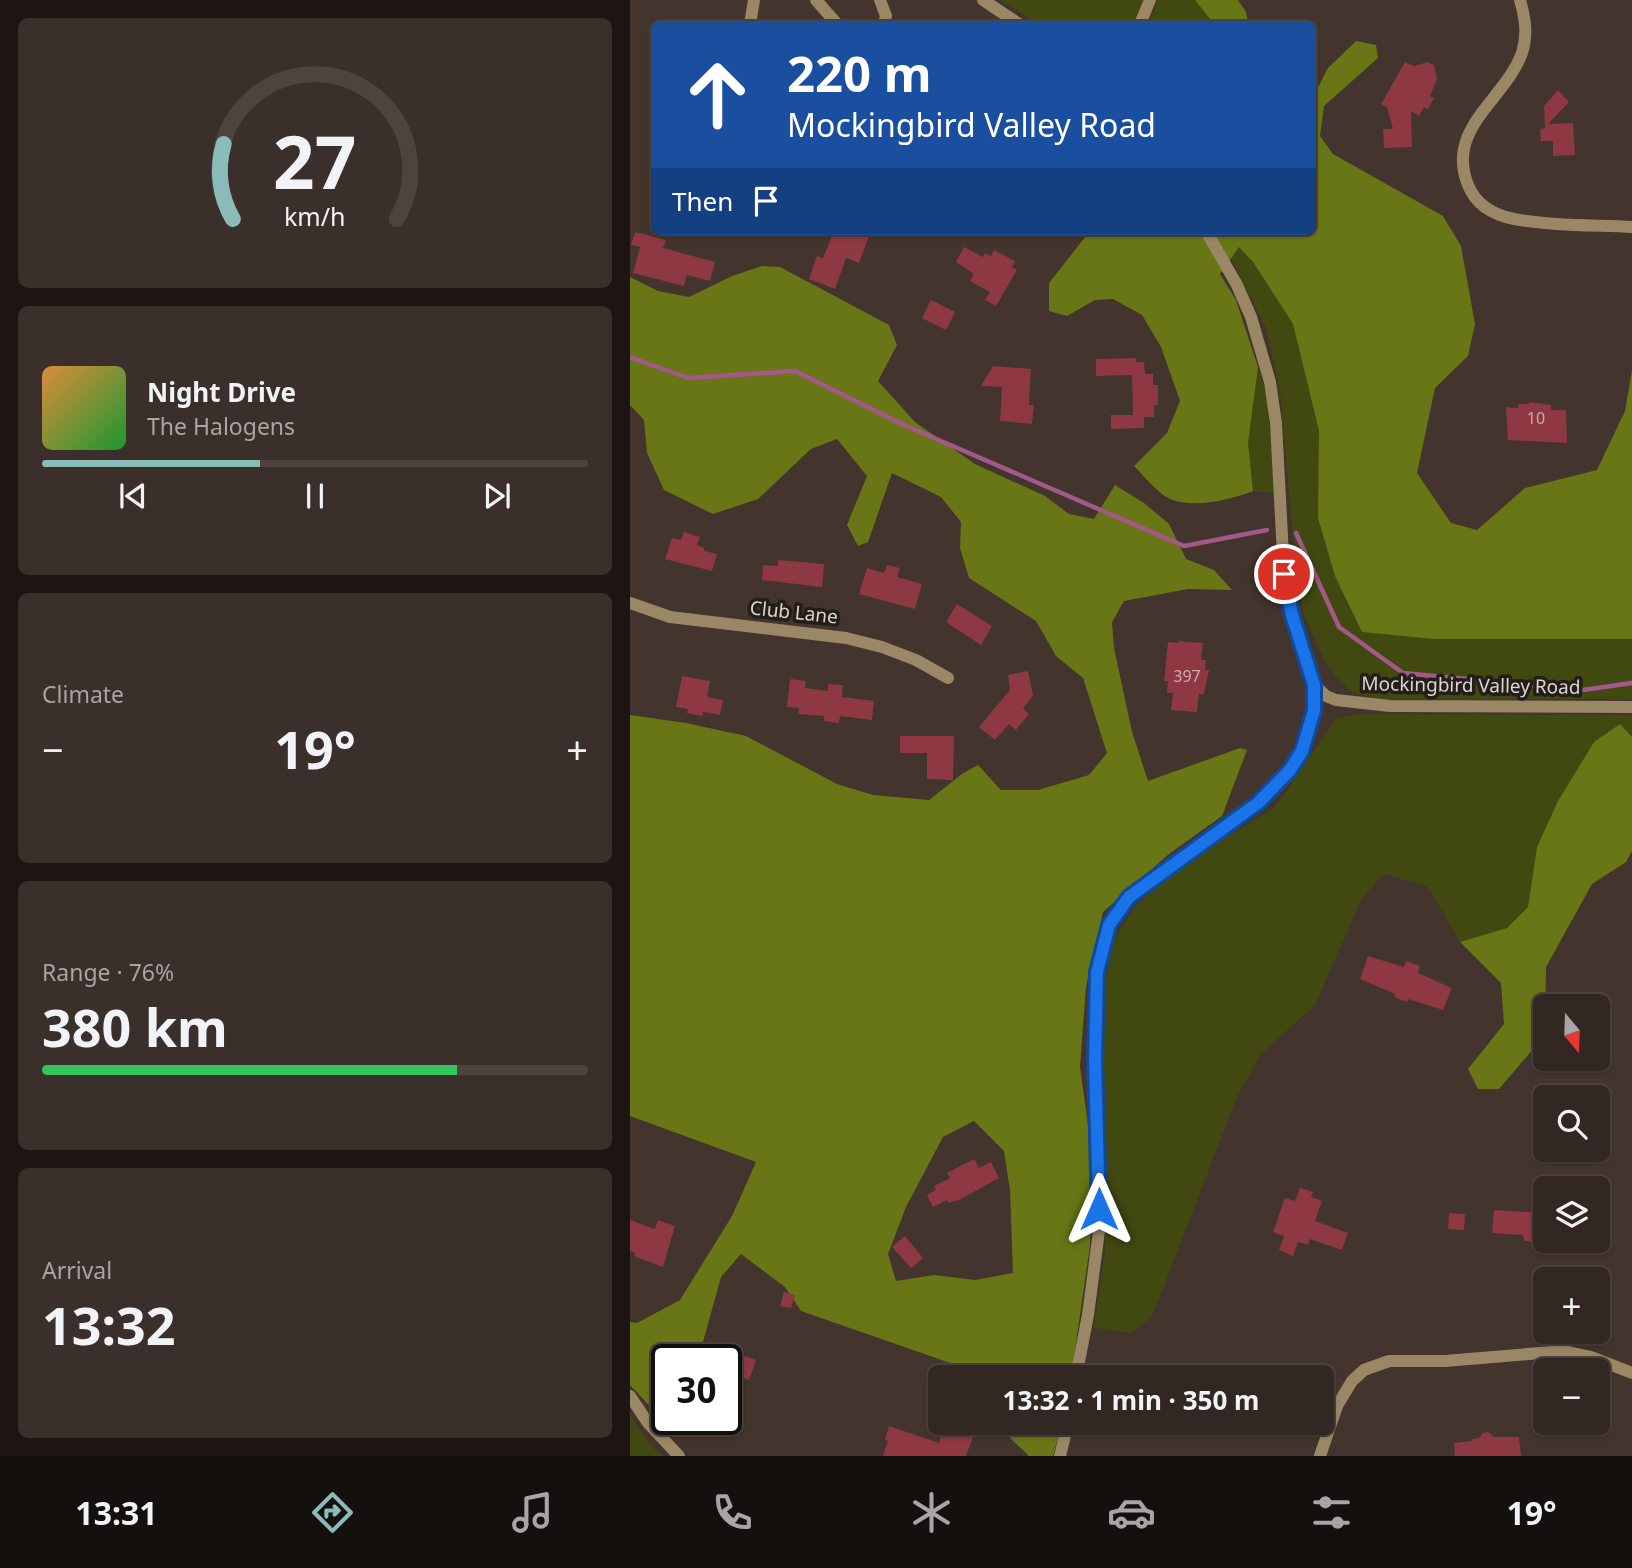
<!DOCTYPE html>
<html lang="en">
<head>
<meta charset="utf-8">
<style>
  :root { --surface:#322722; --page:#3a2f2a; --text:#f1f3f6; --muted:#a8a5a5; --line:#4d4440; --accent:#8bbbb9 }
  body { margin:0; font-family:"Noto Sans",sans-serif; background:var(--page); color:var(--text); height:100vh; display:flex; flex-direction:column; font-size:26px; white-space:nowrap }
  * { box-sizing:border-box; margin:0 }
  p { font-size:23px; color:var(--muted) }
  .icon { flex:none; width:38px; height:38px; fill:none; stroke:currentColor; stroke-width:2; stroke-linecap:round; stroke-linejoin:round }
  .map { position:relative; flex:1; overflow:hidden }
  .panel { display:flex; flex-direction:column; gap:18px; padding:18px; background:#1c1513; width:630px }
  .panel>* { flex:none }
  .top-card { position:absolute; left:21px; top:21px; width:665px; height:214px; border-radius:10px; box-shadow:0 2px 5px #0004,0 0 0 2px var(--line); background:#1a4fa0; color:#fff; overflow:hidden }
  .needle { width:46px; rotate:161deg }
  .buttons { position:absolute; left:903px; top:994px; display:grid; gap:14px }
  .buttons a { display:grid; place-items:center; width:77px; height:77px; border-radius:10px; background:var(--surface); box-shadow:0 2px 5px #0004,0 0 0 2px var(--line); font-size:35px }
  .speed { position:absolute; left:21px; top:1344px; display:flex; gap:14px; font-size:35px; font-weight:700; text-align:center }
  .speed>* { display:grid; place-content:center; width:91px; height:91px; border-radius:50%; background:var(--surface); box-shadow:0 2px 5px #0004,0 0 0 2px var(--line); line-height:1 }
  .speed .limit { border:4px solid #111; border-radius:10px; background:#fff; color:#111 }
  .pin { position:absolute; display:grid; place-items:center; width:60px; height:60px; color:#fff; margin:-30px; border:4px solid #fff; border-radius:50%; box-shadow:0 2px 7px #0007 }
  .me { position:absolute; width:77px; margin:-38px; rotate:0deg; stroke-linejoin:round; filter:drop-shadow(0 0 5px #0008) }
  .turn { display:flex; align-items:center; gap:24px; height:147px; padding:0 21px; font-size:32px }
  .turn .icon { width:91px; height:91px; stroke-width:2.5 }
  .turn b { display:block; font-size:49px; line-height:60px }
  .then { display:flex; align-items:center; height:66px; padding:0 21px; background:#0003; gap:14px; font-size:26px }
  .big { font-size:52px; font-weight:700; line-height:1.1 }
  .panel .tile { flex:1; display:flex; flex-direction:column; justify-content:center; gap:10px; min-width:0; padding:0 24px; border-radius:10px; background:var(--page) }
  .panel .dial { align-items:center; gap:0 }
  .dial svg { height:182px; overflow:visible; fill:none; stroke:var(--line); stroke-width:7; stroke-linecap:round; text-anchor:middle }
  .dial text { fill:var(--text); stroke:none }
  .song { display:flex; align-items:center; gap:21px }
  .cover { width:84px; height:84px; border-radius:10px; background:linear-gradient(135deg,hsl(30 70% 55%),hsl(130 70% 35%)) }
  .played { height:7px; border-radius:4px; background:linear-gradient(90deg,var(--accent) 40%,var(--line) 40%) }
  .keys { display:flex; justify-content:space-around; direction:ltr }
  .heat { display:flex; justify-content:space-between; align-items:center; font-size:38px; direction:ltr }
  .charge { height:10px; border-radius:5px; background:linear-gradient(90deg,#34c759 76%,var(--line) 0) }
  .trip { position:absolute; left:298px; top:1365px; width:406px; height:70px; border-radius:10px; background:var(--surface); box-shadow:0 2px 5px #0004,0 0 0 2px var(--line); font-weight:700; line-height:70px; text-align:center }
  .tabs { display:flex; height:112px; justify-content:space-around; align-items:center; background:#14100e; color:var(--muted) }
  .tabs .icon { width:49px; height:49px }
  .tabs .selected { color:var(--accent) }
  .tabs b { font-size:32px; color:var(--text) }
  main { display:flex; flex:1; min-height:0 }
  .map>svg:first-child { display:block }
  .green { fill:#414910 }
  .forest { fill:#697616; fill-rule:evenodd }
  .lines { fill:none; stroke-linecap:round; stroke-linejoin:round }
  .stream { stroke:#a35889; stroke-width:4.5 }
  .building { fill:#8d3842 }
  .minor { stroke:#998765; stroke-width:12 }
  .route-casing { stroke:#114b97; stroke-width:18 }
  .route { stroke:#1a73e8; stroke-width:12 }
  .labels { text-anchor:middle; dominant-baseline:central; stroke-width:7; stroke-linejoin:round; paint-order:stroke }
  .number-label { font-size:16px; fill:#c9adac }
  .street-label { font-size:19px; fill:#ddd4cf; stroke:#241e1a }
</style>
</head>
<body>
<main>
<section class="panel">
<div class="tile dial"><svg viewBox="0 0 100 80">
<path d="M14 69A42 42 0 1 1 86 69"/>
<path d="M14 69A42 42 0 0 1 10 36" stroke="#8bbbb9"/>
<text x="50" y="56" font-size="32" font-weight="700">27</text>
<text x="50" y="72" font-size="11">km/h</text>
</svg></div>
<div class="tile">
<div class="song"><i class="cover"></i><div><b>Night Drive</b><p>The Halogens</p></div></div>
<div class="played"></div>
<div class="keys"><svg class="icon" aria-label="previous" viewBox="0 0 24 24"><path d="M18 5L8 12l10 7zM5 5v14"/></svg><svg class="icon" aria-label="pause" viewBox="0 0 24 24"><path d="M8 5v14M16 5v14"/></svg><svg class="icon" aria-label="next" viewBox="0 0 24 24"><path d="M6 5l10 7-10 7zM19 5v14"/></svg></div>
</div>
<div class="tile"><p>Climate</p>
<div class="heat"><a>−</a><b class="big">19°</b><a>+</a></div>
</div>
<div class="tile"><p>Range · 76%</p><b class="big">380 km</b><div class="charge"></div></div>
<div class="tile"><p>Arrival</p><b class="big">13:32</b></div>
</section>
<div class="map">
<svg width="1002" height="1456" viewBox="0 0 1002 1456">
  <rect width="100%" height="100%" fill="#43342d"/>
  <path class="green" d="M370 0H513L503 24H409Z
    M528 0H565L584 24H519Z
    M609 246 623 262 663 324 689 431 688 518 732 632 803 639H1002V699H746L720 691 697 666 674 616 666 569 650 390 636 328 601 258Z
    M628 367 638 400 645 493 623 491 618 443Z
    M732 714 1002 715V737L990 724 964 742 928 801 907 847 898 907 877 928 830 942 798 887 754 874 732 898 685 1005 631 1054 607 1097 522 1317 500 1333 464 1328 475 1251 472 1006 482 943 504 908 539 873 645 807 707 718Z
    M0 1416 26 1451 34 1456H0Z"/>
  <path class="forest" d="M565 0H608L616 12 618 24H584Z
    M726 41 746 45 748 58 694 106 690 136 703 154 813 216 831 246 845 324 838 356 805 388 787 473 821 523 847 530 895 488 967 470 995 411 1002 370V639H803L732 632 705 576 688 518 689 431 663 324 623 262 609 247 590 274 606 300 628 367 618 443 623 491C600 500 554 512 532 494 522 486 513 475 504 466L537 433 550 401 531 347 512 315 483 299 465 300 437 316 419 311V283L460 231H682L683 97 698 68Z
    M132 266 150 267 259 325 267 345 248 381 285 422 345 464 415 496 439 514 464 519 485 485 514 503 539 524 556 559 584 570 602 590 558 589 494 601 482 622 484 648 502 732 518 781 610 748 617 750 592 816 539 854 473 912 456 987 450 1067 462 1153 460 1246 441 1377H343L326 1365 171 1311 155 1287 111 1254 91 1277 68 1360H37V1419H52L47 1435 0 1385V1322L7 1323 50 1300 102 1216 126 1162 0 1116V715L56 723 116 736 207 784 243 795 299 800 332 774 348 765 371 790H408L459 775 477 753 453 678 426 656 406 621 339 578 330 548 331 522 311 497 262 473 238 542 228 546 217 525 237 476 207 439 181 449 128 499 83 514 34 490 17 453 14 420 0 405V277L28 291 59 297 102 276ZM344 1121 374 1151 380 1190 383 1273 345 1280 304 1275 266 1281 258 1254 276 1207 313 1137Z
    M990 724 1002 737V851L996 862 962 884 916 967 915 1035 869 1089H848L838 1069 874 1024 871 983 830 942 877 928 898 907 907 847 928 801 964 742Z
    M374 1423H432L423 1456H399L381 1439Z"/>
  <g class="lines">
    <path class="stream" d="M0 357 58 378 165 371 274 425 554 546 637 530
      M666 533 709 627 773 673 953 690 1002 683"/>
  </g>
  <path class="building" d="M775 62 784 66 798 62 804 65 807 79 800 96 804 98 798 109 794 107 789 116 781 111 782 147 754 148 753 129H763L757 107 751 104Z
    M928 90 939 102 918 124 943 123 945 155 923 156V141H911L910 129 915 128 914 106Z
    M204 231H241L229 263 216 258 205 289 179 279 187 256 193 258Z
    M5 232 36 240 33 248 85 262 80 281 57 275 54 286 3 273 10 247 1 245Z
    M334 247 353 257 355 253 361 256 364 250 385 261 382 267 387 270 366 306 355 300 360 292 340 281 344 274 326 262Z
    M301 300 325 312 316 330 292 318Z
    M506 358V362H514L515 374H523V385H528V405H524V417H514V428L481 429V415H503L502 375 466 376V359Z
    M363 366 401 369 399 405H404L402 424 370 421 372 387 351 386Z
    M899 402 921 405V410H936L937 443 878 440 876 407 888 408V404H899Z
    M54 532 70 537 67 545 74 548V551L87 554 82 571 35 559 42 538 51 540Z
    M148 560 194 564 192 587 132 580 133 565 148 566Z
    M257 565 270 568 267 577 292 584 285 609 229 594 237 568 254 573Z
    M327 604 362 626 351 645 316 622Z
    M548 641 573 643 571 660H576L575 670H579L574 694H569L567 712 541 710 543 693H537L538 681H534L538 642 548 643Z
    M398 671 403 696 393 708 399 714 386 730 379 724 365 740 349 727 380 690 378 675Z
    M52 676 80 681 77 697 93 700 90 715 73 712 72 716 57 713 58 709 46 707Z
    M160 679 176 681 175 688 198 691V684L213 685 212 697 244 701 242 720 210 716 209 723 194 721V716L168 714 169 708 157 707Z
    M270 736H324L323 780 297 779V753H270Z
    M738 956 774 967 776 961 790 966 788 973 822 988 813 1010 778 999 777 1002 764 997 765 994 730 979Z
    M344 1159 349 1168 361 1162 369 1178 329 1200 318 1203 317 1200 303 1207 297 1195 306 1190 304 1186 320 1178 317 1173Z
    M670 1188 683 1192 681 1197 692 1201 685 1221 718 1233 712 1250 680 1239 678 1245 668 1242 663 1256 649 1250 654 1236 643 1232 655 1198 665 1201Z
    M864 1210 915 1213V1242L894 1241 893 1235 862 1233Z
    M819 1213 835 1214 834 1230 818 1229Z
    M0 1220 25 1229 28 1220 45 1226 33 1267 4 1256 5 1253 0 1251Z
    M275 1236 293 1258 281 1268 262 1247Z
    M154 1292 165 1295 161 1308 150 1306Z
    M96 1353 107 1357 109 1354 126 1360 119 1380 108 1376 105 1384 96 1381Z
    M259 1426 309 1443 313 1429 343 1437 336 1456H253L258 1441 255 1440Z
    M858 1432 864 1437H889L891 1456H825L824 1443 842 1441V1439L849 1438 853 1433Z"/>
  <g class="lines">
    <path class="minor" d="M186 0 207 24
      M250 0 256 16 254 24
      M353 0 389 24
      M890 0C895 18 898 34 892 53 875 100 815 128 838 185 846 205 864 215 884 219 922 226 963 225 1002 227
      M120 24 124 0
      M510 24 520 0
      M576 231 607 285 621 317 640 382 646 423 654 574 662 615 684 685 696 696 706 700 760 706 1002 707
      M0 603 40 617 216 638 252 647 286 660 318 678
      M446 1377 458 1315 469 1231 465 1061 467 972 473 942 479 925 499 897C526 877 553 857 581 837 641 794 686 765 684 685
      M0 1396 18 1423 49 1456
      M430 1456 438 1423
      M690 1456 707 1406 722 1381 734 1370 759 1361H815L934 1351 961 1357 1002 1373"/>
  </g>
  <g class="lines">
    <defs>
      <path id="route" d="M469 1209 465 1061 467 972 479 925 499 897 628 803 660 770 672 751 684 710V685L662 615 654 574"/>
    </defs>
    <use href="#route" class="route-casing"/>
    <use href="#route" class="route"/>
  </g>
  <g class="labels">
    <g class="number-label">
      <text x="906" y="418">10</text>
      <text x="557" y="676">397</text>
    </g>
    <g class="street-label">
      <text transform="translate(164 612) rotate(6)">Club Lane</text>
      <text transform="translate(841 685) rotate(1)">Mockingbird Valley Road</text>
    </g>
  </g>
</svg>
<div class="buttons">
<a><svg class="needle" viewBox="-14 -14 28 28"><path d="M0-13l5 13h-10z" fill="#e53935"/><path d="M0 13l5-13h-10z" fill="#a8a5a5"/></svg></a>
<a><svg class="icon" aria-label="search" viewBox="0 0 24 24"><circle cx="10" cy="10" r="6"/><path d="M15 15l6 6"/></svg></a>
<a><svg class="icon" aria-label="layers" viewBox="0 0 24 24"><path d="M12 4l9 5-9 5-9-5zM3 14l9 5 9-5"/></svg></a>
<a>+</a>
<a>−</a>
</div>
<div class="speed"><div class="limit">30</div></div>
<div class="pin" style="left:654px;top:574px;background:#d93025"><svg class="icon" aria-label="arrive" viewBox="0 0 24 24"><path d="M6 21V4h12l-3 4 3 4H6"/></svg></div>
<svg class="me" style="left:469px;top:1209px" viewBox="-20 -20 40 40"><path d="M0-17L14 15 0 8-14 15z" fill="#1a73e8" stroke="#fff" stroke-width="4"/></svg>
<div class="trip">13:32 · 1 min · 350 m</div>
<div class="top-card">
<div class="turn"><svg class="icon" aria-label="ahead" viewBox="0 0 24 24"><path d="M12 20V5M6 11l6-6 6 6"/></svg><div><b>220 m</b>Mockingbird Valley Road</div></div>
<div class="then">Then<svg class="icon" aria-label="arrive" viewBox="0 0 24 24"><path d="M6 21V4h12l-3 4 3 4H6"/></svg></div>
</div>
</div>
</main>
<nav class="tabs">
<b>13:31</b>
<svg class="icon selected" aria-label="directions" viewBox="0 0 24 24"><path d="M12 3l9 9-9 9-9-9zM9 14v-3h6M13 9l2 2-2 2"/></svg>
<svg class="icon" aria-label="music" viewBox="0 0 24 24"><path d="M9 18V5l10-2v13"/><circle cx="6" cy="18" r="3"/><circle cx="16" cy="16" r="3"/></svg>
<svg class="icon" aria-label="phone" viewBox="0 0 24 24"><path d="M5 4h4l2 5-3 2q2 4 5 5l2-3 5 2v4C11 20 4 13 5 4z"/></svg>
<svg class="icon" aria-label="climate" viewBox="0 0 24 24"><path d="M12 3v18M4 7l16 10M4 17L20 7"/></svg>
<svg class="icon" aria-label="car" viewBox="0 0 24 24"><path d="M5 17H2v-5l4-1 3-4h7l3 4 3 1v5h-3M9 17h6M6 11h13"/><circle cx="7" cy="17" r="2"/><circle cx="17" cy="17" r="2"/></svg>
<svg class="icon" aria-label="filters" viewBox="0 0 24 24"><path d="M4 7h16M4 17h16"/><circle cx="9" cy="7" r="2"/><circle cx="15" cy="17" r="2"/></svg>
<b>19°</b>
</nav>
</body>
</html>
